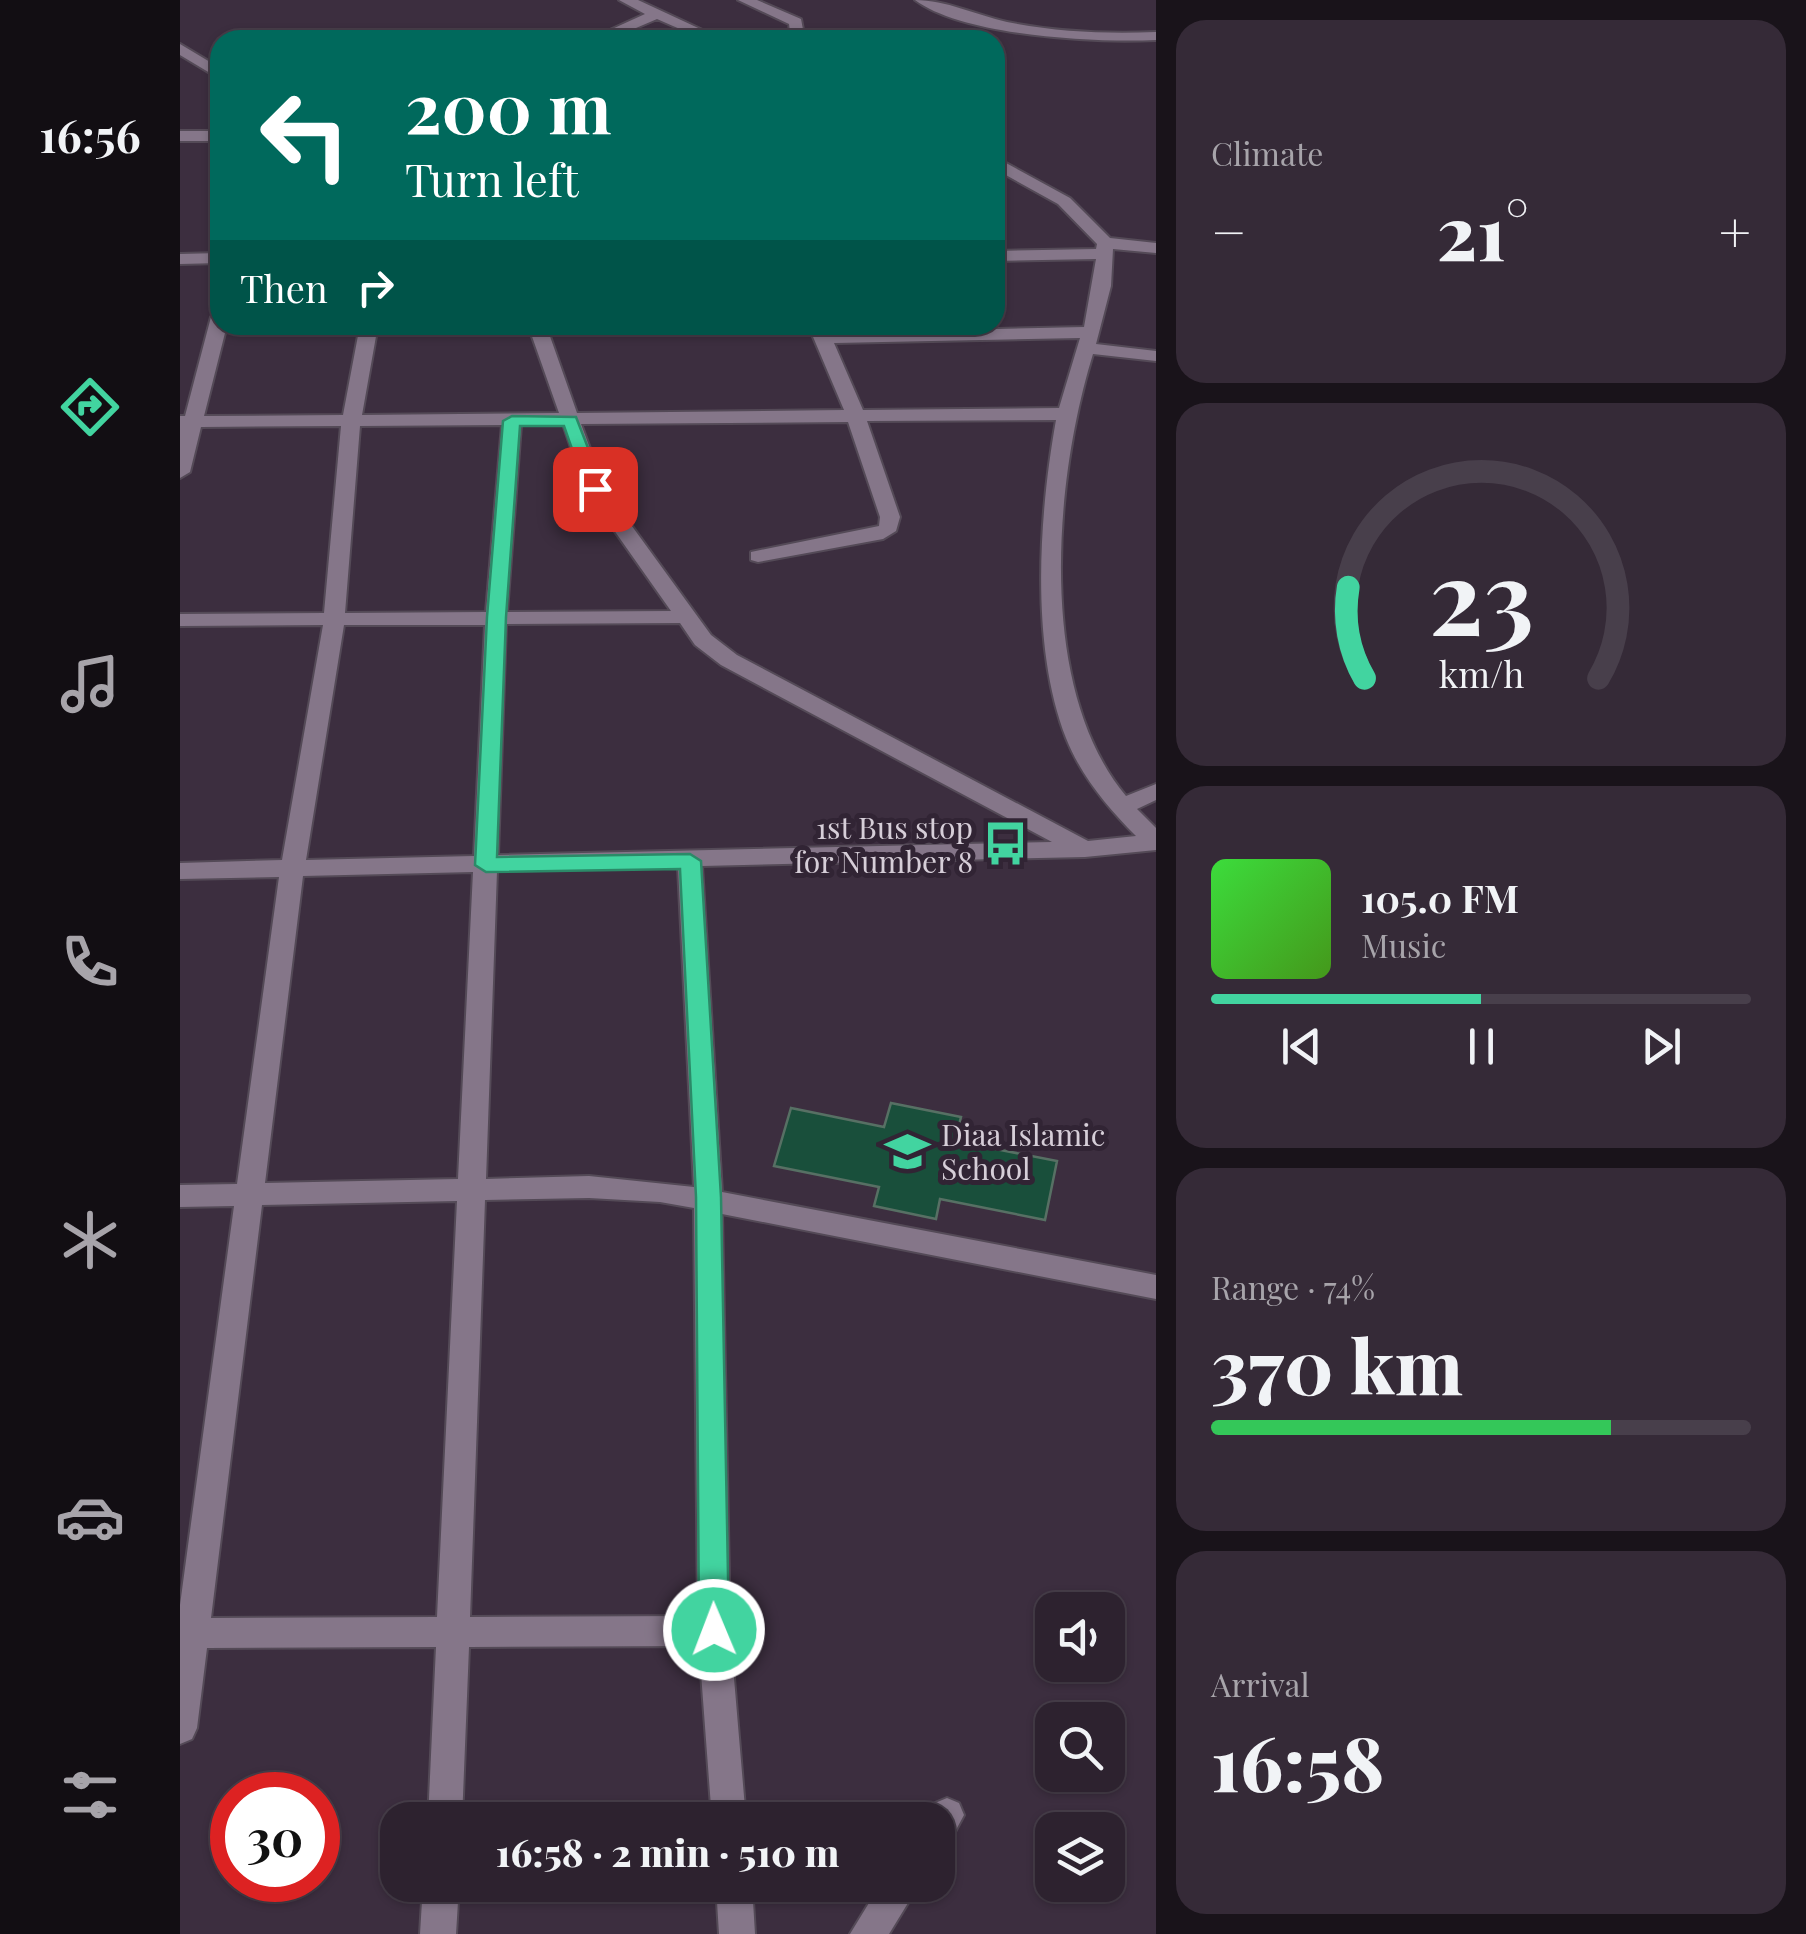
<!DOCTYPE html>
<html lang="en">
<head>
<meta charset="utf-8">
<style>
  :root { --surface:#2d222f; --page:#352a37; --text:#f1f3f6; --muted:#a7a4aa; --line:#483f4b; --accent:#42d4a0 }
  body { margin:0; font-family:"Playfair Display",serif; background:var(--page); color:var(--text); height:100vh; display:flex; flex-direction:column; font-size:38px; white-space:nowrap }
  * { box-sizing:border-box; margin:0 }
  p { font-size:32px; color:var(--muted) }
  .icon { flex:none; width:55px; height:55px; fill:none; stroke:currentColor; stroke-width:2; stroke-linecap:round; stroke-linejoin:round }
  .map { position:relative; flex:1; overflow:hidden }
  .sheet { display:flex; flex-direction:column; gap:20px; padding:20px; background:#19131a; width:650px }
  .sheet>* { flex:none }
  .guide { position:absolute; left:30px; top:30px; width:795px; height:305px; border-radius:30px; box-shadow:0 2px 8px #0004,0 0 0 2px var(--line); background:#00695c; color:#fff; overflow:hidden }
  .buttons { position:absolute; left:855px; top:1592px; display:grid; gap:20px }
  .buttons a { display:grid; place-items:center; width:90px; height:90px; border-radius:20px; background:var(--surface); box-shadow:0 2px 8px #0004,0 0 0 2px var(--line); font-size:50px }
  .speed { position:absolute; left:30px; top:1772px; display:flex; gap:20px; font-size:50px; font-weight:700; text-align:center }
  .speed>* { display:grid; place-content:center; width:130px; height:130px; border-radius:50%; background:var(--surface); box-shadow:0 2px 8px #0004,0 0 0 2px var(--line); line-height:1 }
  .speed .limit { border:15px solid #d22; background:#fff; color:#111 }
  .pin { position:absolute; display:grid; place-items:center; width:85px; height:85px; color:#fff; margin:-42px; border-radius:20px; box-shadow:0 5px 15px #0006 }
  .me { position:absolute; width:110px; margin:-55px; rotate:359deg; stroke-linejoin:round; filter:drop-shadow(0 0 8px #0008) }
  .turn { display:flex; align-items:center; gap:35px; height:210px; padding:0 30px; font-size:45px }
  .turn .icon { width:130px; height:130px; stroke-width:2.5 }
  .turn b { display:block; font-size:70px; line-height:85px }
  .then { display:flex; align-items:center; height:95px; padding:0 30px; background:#0003; gap:20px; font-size:38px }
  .big { font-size:75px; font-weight:800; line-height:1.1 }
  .sheet .tile { flex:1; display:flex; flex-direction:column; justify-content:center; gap:15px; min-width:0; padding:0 35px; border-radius:30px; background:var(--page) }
  .sheet .dial { align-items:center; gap:0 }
  .dial svg { height:260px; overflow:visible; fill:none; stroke:var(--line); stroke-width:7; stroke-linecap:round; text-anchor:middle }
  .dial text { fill:var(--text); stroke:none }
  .song { display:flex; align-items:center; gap:30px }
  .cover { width:120px; height:120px; border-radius:15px; background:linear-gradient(135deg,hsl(120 70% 55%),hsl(100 70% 35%)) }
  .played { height:10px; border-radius:5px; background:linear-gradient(90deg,var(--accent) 50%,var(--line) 50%) }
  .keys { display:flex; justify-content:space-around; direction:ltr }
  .heat { display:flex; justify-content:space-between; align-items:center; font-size:55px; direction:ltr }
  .charge { height:15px; border-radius:8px; background:linear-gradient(90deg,#34c759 74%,var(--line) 0) }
  .trip { position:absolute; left:200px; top:1802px; width:575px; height:100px; border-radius:30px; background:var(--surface); box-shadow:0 2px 8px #0004,0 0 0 2px var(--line); font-weight:800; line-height:100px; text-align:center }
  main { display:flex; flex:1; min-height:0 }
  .menu { display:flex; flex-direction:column; width:180px; justify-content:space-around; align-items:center; background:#120e13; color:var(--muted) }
  .menu .icon { width:70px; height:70px }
  .menu .selected { color:var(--accent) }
  .menu b { font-size:45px; color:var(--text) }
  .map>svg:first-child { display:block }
  .building { fill:#194f3b; stroke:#577064; stroke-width:2.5 }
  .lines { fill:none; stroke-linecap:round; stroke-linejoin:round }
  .minor-casing { stroke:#544a57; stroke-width:4 }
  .minor { fill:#857689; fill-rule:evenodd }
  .route { fill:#42d4a0; stroke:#2b8a68; stroke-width:2.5 }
  .labels { text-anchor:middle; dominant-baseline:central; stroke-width:10; stroke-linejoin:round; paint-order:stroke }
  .poi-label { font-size:30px; fill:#d6ced8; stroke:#312434; text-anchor:end }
</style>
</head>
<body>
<main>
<nav class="menu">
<b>16:56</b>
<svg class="icon selected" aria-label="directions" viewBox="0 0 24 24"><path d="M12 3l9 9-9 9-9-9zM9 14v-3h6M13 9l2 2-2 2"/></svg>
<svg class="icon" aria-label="music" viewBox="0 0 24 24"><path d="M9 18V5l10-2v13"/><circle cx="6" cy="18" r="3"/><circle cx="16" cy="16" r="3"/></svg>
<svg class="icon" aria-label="phone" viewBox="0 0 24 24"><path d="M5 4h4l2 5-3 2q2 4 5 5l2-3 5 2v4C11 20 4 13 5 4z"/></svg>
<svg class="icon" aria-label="climate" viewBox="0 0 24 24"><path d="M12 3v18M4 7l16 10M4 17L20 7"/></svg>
<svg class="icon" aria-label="car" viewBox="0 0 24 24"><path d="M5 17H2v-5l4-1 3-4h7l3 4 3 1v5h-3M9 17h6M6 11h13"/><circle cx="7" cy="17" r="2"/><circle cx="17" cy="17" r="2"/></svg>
<svg class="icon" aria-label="filters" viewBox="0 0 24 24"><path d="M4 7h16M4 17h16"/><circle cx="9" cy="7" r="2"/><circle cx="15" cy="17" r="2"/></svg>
</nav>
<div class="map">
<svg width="976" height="1934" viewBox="0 0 976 1934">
  <rect width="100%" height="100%" fill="#3c2e3f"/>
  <path class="building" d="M711 1103 781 1117 775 1141 877 1161 865 1220 760 1199 756 1219 694 1206 699 1187 594 1166 611 1108 704 1127Z"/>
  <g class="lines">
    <defs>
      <path id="minor" d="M439 0H458L544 40H525L477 19 428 40H408L465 14Z
        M558 0H577L621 19 625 40H611L609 24Z
        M735 0C766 0 796 15 827 22 876 32 926 34 976 32V40C916 43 783 36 735 0Z
        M0 44 40 68V79L0 55Z
        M0 131H40V141H0Z
        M815 157 890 198 930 238 976 243V253L933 249 931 286 916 344 976 351V361L913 354C874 480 856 689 946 796L976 784V800L957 809 976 828V850L905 857 522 866 542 1192 976 1275V1299L542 1214 550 1631 566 1820H532L519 1646 289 1647 282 1820H248L256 1647 27 1648 17 1728 12 1739 0 1744V1605L54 1206 0 1207V1185L57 1184 99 877 0 879V863L102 860 143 625 0 626V614L144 613 161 426 21 427 10 472 0 478V416H5L31 317 40 312V325H47L24 416 163 415 180 325H198L182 415 379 413 348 325H366L397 413 664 410 628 325H646L649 333 904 327 916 259 815 261V251L916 249 917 244 878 204 815 169ZM900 338 879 408 683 410 654 343ZM876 420C859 515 850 646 886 738 901 776 928 808 956 836L908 841 557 655 531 635 425 489 401 424 668 422 700 517 699 526 571 552V560L578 562 703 539 716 531 720 517 687 421ZM383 424 405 489 491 611 327 612 341 425ZM322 425 306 612 165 613 180 426ZM500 623 515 645 541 665 872 842 318 855 326 624ZM164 625H305L294 856 126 860ZM498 867 514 1187 409 1176 306 1179 317 871ZM293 872 278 1179 85 1183 123 876ZM409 1198 480 1202 514 1208 518 1616 290 1617 305 1200ZM277 1201 257 1617 31 1618 82 1205Z
        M40 253V263L0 264V254Z
        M767 1798 779 1803 784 1815 770 1841 758 1846V1820H744L755 1803Z
        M243 1885H279L276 1934H240Z
        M536 1885H572L575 1934H539Z
        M700 1885H739L709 1934H670Z"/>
    </defs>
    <use href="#minor" class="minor-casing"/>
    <use href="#minor" class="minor"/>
  </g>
  <path class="route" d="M396 417 424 489 422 493 406 489 384 426H340L326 617 317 857 510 854 521 861 541 1197 549 1630 544 1640 534 1644 524 1640 519 1630 516 1197 500 869 306 872 295 865 307 617 323 421 332 416Z"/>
  <defs>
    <symbol id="bus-bare" viewBox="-9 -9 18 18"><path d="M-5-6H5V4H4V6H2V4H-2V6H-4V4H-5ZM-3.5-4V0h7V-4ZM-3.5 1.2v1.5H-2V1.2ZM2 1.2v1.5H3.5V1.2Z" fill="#42d4a0" stroke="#312434" stroke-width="2.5" paint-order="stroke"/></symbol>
    <symbol id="school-bare" viewBox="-9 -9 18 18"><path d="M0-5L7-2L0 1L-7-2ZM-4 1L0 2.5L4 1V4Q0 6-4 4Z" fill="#42d4a0" stroke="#312434" stroke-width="2.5" paint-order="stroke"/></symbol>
  </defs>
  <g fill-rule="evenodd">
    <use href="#bus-bare" x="794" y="812" width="63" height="63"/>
    <use href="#school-bare" x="696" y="1120" width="63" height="63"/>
  </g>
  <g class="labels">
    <g class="poi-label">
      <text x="793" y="827">1st Bus stop<tspan x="793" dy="34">for Number 8</tspan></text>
      <text x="761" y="1134" text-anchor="start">Diaa Islamic<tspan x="761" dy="34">School</tspan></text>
    </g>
  </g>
</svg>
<div class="buttons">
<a><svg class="icon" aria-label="sound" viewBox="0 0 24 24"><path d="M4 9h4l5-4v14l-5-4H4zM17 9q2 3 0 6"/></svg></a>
<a><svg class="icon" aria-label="search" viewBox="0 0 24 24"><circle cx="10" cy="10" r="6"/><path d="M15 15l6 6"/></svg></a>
<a><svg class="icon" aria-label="layers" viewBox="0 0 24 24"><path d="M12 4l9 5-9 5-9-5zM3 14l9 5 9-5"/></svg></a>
</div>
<div class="speed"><div class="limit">30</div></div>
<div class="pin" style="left:415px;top:489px;background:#d93025"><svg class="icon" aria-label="arrive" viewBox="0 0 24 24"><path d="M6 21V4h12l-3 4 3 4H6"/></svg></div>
<svg class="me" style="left:534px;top:1630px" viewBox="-20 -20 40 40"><circle r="17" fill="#42d4a0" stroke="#fff" stroke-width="3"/><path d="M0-11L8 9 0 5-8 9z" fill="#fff"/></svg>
<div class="trip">16:58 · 2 min · 510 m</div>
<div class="guide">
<div class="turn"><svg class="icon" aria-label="left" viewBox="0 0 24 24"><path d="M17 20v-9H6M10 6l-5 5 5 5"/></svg><div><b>200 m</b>Turn left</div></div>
<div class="then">Then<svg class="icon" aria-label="right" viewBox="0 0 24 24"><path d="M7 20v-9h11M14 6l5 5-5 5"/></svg></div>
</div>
</div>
<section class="sheet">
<div class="tile"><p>Climate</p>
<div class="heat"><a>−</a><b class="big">21°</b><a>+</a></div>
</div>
<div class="tile dial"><svg viewBox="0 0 100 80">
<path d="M14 69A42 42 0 1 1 86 69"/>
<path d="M14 69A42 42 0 0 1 9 41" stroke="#42d4a0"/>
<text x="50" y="56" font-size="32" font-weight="700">23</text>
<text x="50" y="72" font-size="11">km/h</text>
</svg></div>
<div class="tile">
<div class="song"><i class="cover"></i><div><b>105.0 FM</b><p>Music</p></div></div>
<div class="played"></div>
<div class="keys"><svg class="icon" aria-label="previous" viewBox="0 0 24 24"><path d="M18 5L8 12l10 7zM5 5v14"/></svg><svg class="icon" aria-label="pause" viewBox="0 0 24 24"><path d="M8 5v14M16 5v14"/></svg><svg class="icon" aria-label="next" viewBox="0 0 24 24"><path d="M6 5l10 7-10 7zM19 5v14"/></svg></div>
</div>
<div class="tile"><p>Range · 74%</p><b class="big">370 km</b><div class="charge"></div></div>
<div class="tile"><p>Arrival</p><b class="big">16:58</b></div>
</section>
</main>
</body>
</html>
